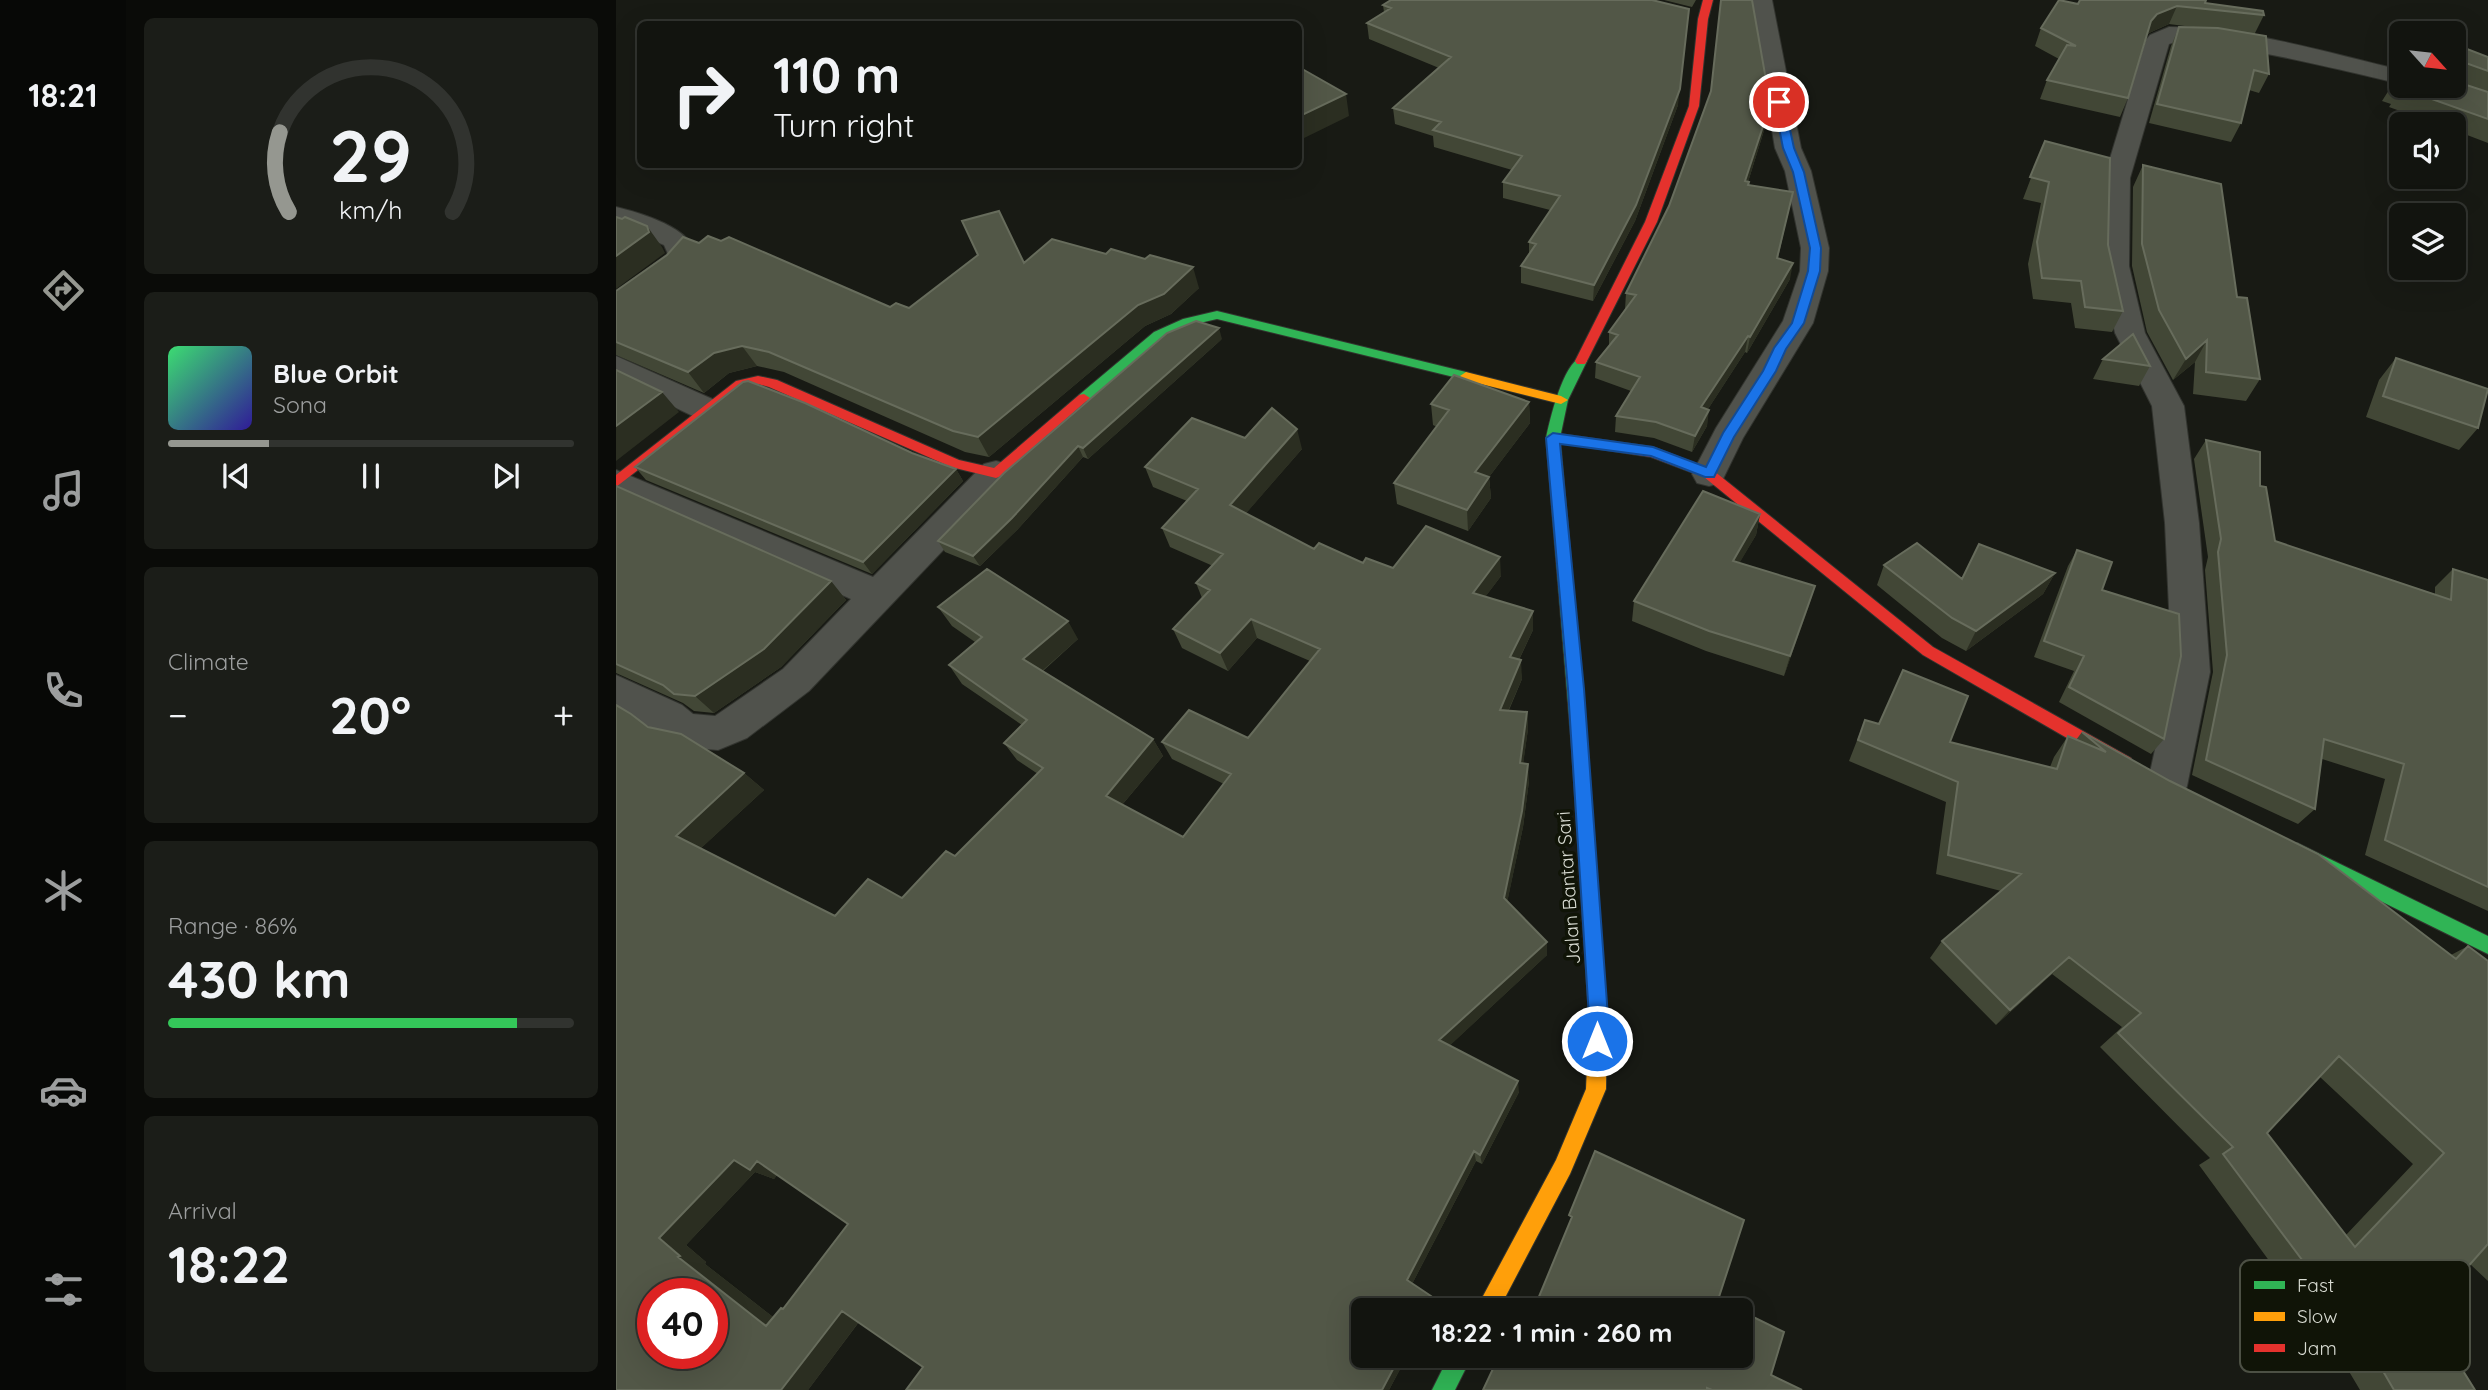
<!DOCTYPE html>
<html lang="en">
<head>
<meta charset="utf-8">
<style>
  :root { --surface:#12140f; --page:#1b1d18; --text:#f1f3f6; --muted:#9c9e9e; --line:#31332f; --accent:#959790 }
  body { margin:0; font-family:Quicksand,sans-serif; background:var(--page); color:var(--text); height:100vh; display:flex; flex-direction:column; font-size:26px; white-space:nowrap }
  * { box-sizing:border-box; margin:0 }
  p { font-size:23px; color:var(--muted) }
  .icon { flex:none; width:38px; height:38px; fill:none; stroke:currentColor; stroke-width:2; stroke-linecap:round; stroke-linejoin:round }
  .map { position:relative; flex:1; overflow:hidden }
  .sheet { display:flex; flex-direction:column; gap:18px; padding:18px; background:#0a0b08; width:490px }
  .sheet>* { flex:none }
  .hud { position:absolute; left:21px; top:21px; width:665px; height:147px; border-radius:10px; box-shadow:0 7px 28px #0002,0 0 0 2px var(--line); background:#12140f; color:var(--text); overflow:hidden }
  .needle { width:46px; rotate:117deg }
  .buttons { position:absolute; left:1773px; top:21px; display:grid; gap:14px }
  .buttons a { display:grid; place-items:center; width:77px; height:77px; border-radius:10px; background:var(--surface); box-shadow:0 7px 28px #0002,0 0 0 2px var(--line); font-size:35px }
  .speed { position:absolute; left:21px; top:1278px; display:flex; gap:14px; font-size:35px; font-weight:700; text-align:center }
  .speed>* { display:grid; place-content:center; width:91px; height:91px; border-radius:50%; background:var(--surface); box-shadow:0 7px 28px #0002,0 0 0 2px var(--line); line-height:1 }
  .speed .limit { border:10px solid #d22; background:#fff; color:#111 }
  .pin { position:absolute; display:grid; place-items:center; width:60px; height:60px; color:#fff; margin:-30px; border:4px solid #fff; border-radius:50%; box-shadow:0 2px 7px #0007 }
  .me { position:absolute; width:77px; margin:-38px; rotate:0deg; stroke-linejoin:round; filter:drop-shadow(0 0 5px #0008) }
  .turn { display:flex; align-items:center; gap:24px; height:147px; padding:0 21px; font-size:32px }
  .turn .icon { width:91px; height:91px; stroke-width:2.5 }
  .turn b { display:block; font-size:49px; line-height:60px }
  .big { font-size:52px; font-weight:700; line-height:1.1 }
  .sheet .card { flex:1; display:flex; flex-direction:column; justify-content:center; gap:10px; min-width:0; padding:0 24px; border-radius:10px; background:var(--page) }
  .sheet .dial { align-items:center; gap:0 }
  .dial svg { height:182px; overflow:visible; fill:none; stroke:var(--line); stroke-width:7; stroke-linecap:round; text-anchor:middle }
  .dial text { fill:var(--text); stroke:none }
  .song { display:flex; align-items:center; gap:21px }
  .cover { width:84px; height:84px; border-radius:10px; background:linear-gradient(135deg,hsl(140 70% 55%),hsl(250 70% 35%)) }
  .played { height:7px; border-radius:4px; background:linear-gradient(90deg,var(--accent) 25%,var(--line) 25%) }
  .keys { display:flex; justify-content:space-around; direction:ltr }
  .heat { display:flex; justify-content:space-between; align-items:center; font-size:38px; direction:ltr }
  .charge { height:10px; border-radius:5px; background:linear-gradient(90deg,#34c759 86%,var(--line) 0) }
  .trip { position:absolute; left:735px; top:1298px; width:402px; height:70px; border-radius:10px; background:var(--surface); box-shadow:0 7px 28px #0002,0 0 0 2px var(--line); font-weight:700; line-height:70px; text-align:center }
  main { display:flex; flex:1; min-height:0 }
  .tab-bar { display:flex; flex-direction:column; width:126px; justify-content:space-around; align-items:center; background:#070806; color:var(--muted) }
  .tab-bar .icon { width:49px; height:49px }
  .tab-bar .active { color:var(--accent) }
  .tab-bar b { font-size:32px; color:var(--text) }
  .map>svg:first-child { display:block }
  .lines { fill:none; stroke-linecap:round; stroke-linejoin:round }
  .street-casing { stroke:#32342f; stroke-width:2 }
  .fast-casing { stroke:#32342f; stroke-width:2 }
  .slow-casing { stroke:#32342f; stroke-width:2 }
  .jam-casing { stroke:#32342f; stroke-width:2 }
  .street { fill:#50524c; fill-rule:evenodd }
  .fast { fill:#30b455; fill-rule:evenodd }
  .slow { fill:#ff9f0a; fill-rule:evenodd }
  .jam { fill:#e5322d; fill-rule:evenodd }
  .wall { fill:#424736; fill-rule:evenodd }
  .shaded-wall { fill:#2b2e21 }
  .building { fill:#525747; stroke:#676c5c; stroke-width:2; fill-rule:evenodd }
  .route { fill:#1a73e8; stroke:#114b97; stroke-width:2 }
  .labels { text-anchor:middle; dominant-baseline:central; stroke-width:7; stroke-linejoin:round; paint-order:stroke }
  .street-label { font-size:19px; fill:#d8dbd2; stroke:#101407 }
  .key { fill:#101407; stroke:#4c5044; stroke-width:2 }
  .key-label { font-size:19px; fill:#d8dbd2 }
</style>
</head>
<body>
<main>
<nav class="tab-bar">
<b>18:21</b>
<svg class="icon active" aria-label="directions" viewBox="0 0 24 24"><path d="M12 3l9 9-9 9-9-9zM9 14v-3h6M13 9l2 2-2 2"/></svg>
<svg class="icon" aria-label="music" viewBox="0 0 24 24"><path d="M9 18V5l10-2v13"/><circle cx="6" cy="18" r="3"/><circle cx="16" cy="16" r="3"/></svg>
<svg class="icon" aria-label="phone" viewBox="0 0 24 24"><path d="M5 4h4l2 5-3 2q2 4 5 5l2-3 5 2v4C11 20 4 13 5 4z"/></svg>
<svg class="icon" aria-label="climate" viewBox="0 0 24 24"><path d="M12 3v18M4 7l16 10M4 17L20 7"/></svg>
<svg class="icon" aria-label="car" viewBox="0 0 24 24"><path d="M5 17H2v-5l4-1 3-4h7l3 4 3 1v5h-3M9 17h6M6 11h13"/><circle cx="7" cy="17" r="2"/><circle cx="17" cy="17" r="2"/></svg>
<svg class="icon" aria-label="filters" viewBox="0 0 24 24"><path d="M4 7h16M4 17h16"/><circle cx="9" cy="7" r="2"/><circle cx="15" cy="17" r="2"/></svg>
</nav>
<section class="sheet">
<div class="card dial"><svg viewBox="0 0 100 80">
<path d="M14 69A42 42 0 1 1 86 69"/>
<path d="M14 69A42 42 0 0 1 10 34" stroke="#959790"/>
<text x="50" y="56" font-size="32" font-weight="700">29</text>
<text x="50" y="72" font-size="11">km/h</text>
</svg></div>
<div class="card">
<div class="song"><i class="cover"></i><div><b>Blue Orbit</b><p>Sona</p></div></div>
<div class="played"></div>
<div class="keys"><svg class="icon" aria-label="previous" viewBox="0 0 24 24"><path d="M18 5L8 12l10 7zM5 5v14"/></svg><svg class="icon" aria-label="pause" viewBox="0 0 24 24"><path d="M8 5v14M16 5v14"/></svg><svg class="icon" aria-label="next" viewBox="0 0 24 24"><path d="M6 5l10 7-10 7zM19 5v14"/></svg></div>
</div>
<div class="card"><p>Climate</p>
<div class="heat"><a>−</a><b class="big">20°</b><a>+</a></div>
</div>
<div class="card"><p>Range · 86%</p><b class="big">430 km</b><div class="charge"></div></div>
<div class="card"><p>Arrival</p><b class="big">18:22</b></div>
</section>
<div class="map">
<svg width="1872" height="1390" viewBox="0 0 1872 1390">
  <rect width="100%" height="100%" fill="#181a14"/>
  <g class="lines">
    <defs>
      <path id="street" d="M1134 0H1156L1185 148 1195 171 1213 248 1212 271 1197 323 1127 438 1105 483 1093 486 1081 483 1076 474 1100 428 1167 321 1184 271 1185 248 1169 171 1159 148Z
        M1553 27C1627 27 1713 53 1785 70V84C1751 76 1575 32 1553 44L1514 178 1513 266 1529 333 1568 406 1583 523 1594 672 1571 786 1565 799 1551 804 1537 799 1531 786 1556 672 1549 523 1536 406 1499 333 1485 266 1488 178 1530 40 1534 35Z
        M0 207C25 213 77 228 80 256L65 274 10 313 0 315V292L52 254 48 245 0 225Z
        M0 356 103 402 108 410 103 418 92 421 81 418 0 379Z
        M380 461 392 464 397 473 392 482 193 691 131 738 102 750 68 747 54 742 38 729 0 709V675L66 705 77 714 99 716 167 669 235 599 0 495V470L257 577 368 464Z"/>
      <path id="fast" d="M601 311 850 372 856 376 850 380 601 319 575 325 546 338 473 401H463V395L538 332 567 319Z
        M965 357 971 361 952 400 944 438 972 751 970 756 964 758 958 756 956 751 930 438C934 419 947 364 965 357Z
        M1681 843 1872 936V954L1675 857 1672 851 1675 845Z
        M833 1356H856L839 1390H816Z"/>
      <path id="slow" d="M850 372 945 396 952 400 945 404 845 379 844 376Z
        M964 744 970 746 972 751 991 1018 990 1089 954 1174 882 1311H859L940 1160 970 1089 973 1018 956 751 958 746Z"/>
      <path id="jam" d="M1087 0H1097L1092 19 1083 106 1041 222 971 361 969 364H961L959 361 1029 222 1073 106 1082 19Z
        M142 376 161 380 343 460 378 468 463 395 468 394 474 398 385 476 380 478 335 467 153 387 142 384 129 387 0 487V475L120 381Z
        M937 433 1037 447 1098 471 1317 647 1515 758 1517 763 1515 768 1509 770 1503 768 1307 655 1088 477 1035 457 932 441V435Z"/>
    </defs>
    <use href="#street" class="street-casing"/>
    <use href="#fast" class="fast-casing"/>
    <use href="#slow" class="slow-casing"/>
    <use href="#jam" class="jam-casing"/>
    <use href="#street" class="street"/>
    <use href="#fast" class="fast"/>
    <use href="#slow" class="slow"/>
    <use href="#jam" class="jam"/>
  </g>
  <path class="wall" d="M1048 0H1080L1076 7Z
    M1589 3 1648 15 1639 33 1653 74 1643 93 1633 90 1625 123 1615 142 1533 123 1555 46 1563 27 1584 28 1553 24 1533 33 1531 35 1512 98 1504 117 1424 99 1431 80 1443 59 1419 46 1425 28 1462 4Z
    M767 5 1062 105 1019 221 977 301 905 283V266L913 255V242L934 210 887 198V182L896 170 818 147 817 136 779 124 777 108 823 68 753 39 751 23 768 12Z
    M1838 44 1872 57V143L1838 130V124H1820L1773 107 1775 104 1766 101 1778 82 1785 76V86H1838Z
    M1095 91 1150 124 1132 182 1133 186 1177 192 1162 258 1174 279 1131 353 1129 352 1092 409 1091 426 1076 452 1038 438 999 432 1000 416 1015 391 979 378 980 362 993 346V332L1010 310 1009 309 1010 293 1053 206Z
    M1429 141 1492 245 1507 311 1496 332 1459 328 1455 303 1417 299 1412 264 1425 203 1407 199Z
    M1527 165 1621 297 1644 379 1630 401 1577 394 1579 362 1557 380 1531 332 1516 266 1517 187Z
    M408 263 583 288 555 314 529 326 373 457 349 452 168 372 141 366 113 373 88 393 0 355V291L293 308Z
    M606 339 472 459 467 457 402 529 364 566 329 552 322 541Z
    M1780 358 1862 428 1843 450 1750 417 1763 380Z
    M1487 359 1534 366 1523 386 1477 379Z
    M913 402 914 423 873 477 875 498 852 531 781 504 778 483 821 427 817 425 815 404Z
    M629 438 686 449 630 513 698 549 747 563 777 568 885 576 869 597 917 630 903 660 906 679 893 710 911 712 912 729 907 763 913 781 907 827 891 902 931 942V955L834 1045 903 1092 866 1164 860 1161 796 1284 815 1296 819 1301 814 1311H747L791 1356 773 1390H290L307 1367 243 1322 192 1390H0L32 727 128 773 148 790 85 848 219 916 286 898 339 856 422 774 401 760 388 743 406 725 346 684 333 665 359 642 336 626 322 607 462 639 427 671 537 739 547 756 506 805 567 837 608 784 556 759 546 742 632 738 694 661 641 638 612 671 566 648 557 629 586 598 580 583 597 566 554 547 546 528 571 501 537 487 529 467ZM139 1172 158 1179 161 1175 232 1224 167 1309 165 1308 157 1317 89 1264 90 1262 70 1245Z
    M1590 440 1644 486 1659 541 1819 594V587L1837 569 1872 580V911L1749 855 1769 779 1706 759 1699 809 1682 824 1576 775 1597 672 1589 570 1592 557 1578 459Z
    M296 453 340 469 347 481 256 574 30 480 19 467Z
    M0 486 215 581 230 600 165 667 98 713 78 711 67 703 0 673Z
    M1144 514 1140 535 1123 563 1199 586 1168 676 1090 651 1016 621 1018 601Z
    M1461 550 1486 590 1548 739 1535 754 1443 702 1458 671 1418 657 1452 566Z
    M1268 565 1346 579 1439 573 1427 594 1350 651 1326 638 1261 585Z
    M1249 720 1434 767 1438 757 1452 736 1460 740 1466 732 1835 955 1852 946 1872 961V1281L1854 1264 1811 1313 1859 1390H1744L1728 1363 1583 1165 1594 1158 1484 1047 1506 1027 1436 974 1380 1025 1314 958 1326 941 1385 891 1320 874 1330 802 1233 761ZM1704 1077 1797 1164 1730 1235 1651 1133Z"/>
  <path class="shaded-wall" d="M1561 6 1553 24 1533 33 1527 39 1535 21 1541 14Z
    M1073 9 1062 105 1019 221 977 301 978 285Z
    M730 94 733 116 682 141V117Z
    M1153 108 1150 124 1127 198 1129 181Z
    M31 226 46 247 49 253 0 289V256Z
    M1177 263 1174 279 1131 353 1134 337Z
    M577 267 583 288 555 314 529 326 373 457 362 437 522 305Z
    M603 328 606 339 472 459 467 448Z
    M1132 336 1129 352 1083 423 1085 407Z
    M1591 340 1579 362 1557 380 1570 359Z
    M126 346 141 366 113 373 88 393 72 372 98 353Z
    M46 392 63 412 0 461V426Z
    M913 402 914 423 873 477 875 498 852 531 851 510 859 472Z
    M1093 410 1091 426 1076 452 1079 436Z
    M681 429 686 449 620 525 614 505Z
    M462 446 467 457 402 529 364 566 357 556Z
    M340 469 347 481 256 574 247 562Z
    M1144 514 1140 535 1113 581 1117 561Z
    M884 557 885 576 858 612 857 593Z
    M1439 573 1427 594 1350 651 1360 631Z
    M215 581 230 600 165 667 98 713 79 696Z
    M1199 586 1193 606 1168 676 1174 656Z
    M917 611V630L895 676 894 657Z
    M635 619 641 638 612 671 604 653Z
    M452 621 462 639 419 677 407 659Z
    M905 660 906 679 885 727 884 710Z
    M911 712 912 729 905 780 904 763Z
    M537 739 547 756 500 812 490 796Z
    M912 764 913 781 907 827 889 913 888 898Z
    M128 773 148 790 82 851 60 836Z
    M931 942V955L827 1052 823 1040Z
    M1453 957 1436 974 1380 1025 1394 1010Z
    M902 1081 903 1092 866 1164 864 1155Z
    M858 1151 860 1161 795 1286 791 1280Z
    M118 1160 141 1161 165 1170 158 1179 139 1172 70 1245 90 1262 89 1264 175 1331 150 1326 62 1257 43 1238Z
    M815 1296 819 1301 814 1311H808Z
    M226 1311 248 1315 192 1390H165Z
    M784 1356H791L773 1390H766Z"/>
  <path class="building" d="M775 0H1036L1073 9 1064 89 1020 205 978 285 905 266 920 244 913 242 944 196 887 182 906 156 817 130 825 122 777 108 835 57 751 23 775 8 767 5Z
    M1105 0H1136L1153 97V108L1129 181 1133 182 1132 185 1177 192 1161 258 1177 263 1134 337 1132 336 1085 407 1093 410 1079 436 1040 422 1000 416 1024 377 980 362 1002 335 993 332 1020 295 1010 293 1053 206 1095 91Z
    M1443 0 1462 4 1464 0H1590L1589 3 1647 11 1648 15 1561 6 1541 14 1535 21 1512 98 1431 80 1451 45 1460 46 1425 28Z
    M1563 27 1602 28 1650 36 1653 74 1638 70 1625 123 1541 104Z
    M1838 44 1872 57V71L1850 63 1838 65Z
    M688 70 730 94 682 117V72Z
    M1785 76V84L1778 82Z
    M1838 81 1872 92V119L1785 88 1787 86H1838Z
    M1429 141 1494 158 1492 245 1507 311 1469 307 1465 281 1426 278 1421 242 1433 182 1414 177Z
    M1527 165 1605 184 1621 297 1631 298 1644 379 1590 372 1591 340 1570 359 1543 310 1526 244Z
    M383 211 408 263 436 239 490 254 495 249 529 259 534 255 577 267 548 294 522 305 362 437 337 431 153 352 126 346 98 353 72 372 0 342V291L51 255 67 237 83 243 92 236 105 241 113 237 274 307 280 303 293 308 362 255 346 221Z
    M0 217 6 219 9 217 31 226 33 232 0 256Z
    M580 321 603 328 467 448 462 446 396 518 357 556 322 541 388 473 551 333Z
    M1517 334 1534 366 1487 359Z
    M1780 358 1872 389 1862 428 1767 396Z
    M0 370 46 392 0 426Z
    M838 375 913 402 859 472 873 477 851 510 778 483 833 410 815 404Z
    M132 381 189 403 296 453 340 469 247 562 19 467 127 382Z
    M656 408 681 429 614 505 698 549 703 543 747 563 750 558 777 568 810 526 884 557 857 593 917 611 894 657 905 660 884 710 911 712 904 763 912 764 906 811 888 898 931 942 823 1040 902 1081 864 1155 858 1151 791 1280 815 1296 808 1311H747V1356H784L766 1390H290L307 1367 226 1311 165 1390H0V705L15 714 32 727 65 734 128 773 60 836 219 916 252 879 286 898 330 851 339 856 427 768 388 743 411 720 333 665 366 637 322 607 371 569 452 621 407 659 537 739 490 796 567 837 615 774 546 742 573 710 632 738 704 649 635 619 604 653 557 629 594 590 580 583 607 554 546 528 582 489 529 467 576 418 629 438ZM118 1160 134 1170 141 1161 232 1224 167 1309 165 1308 150 1326 62 1257 64 1256 43 1238ZM37 1293H96V1353H37Z
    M1590 440 1644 452V486L1650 487 1659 541 1835 600 1837 569 1872 580V887L1769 840 1788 764 1708 739 1699 809 1590 760 1611 655 1602 552 1605 539Z
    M0 486 215 581 148 649 79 696 58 694 47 685 0 664Z
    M1087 491 1144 514 1117 561 1199 586 1174 656 1093 631 1018 601Z
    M1301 543 1346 579 1363 544 1439 573 1360 631 1336 618 1268 565Z
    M1461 550 1496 562 1486 590 1563 614 1565 656 1548 739 1453 687 1468 656 1428 641Z
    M1287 670 1352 696 1334 742 1441 769 1452 736 1490 752 1466 732 1554 781 1702 854 1840 959 1852 946 1872 961V1244L1811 1313 1859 1390H1778L1760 1359 1607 1154 1617 1147 1502 1033 1525 1013 1453 957 1394 1010 1326 941 1405 874 1332 855 1342 782 1242 740 1249 720 1263 724ZM1723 1056 1828 1153 1739 1247 1651 1133Z
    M979 1151 1128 1220 1102 1300 1124 1311H917L956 1217 953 1215Z
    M1125 1311 1168 1332 1155 1375 1186 1390H1096L1091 1388V1390H867L883 1356H1125Z"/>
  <path class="route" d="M1163 98 1168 102 1178 148 1188 172 1205 248 1204 271 1188 323 1170 349 1160 371 1118 437 1098 477H1089L1035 456 944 444 968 689 992 1017 988 1048 981 1051 975 1048 972 1041 973 1017 952 689 930 438 937 433 1037 447 1090 467 1107 433 1147 371 1158 348 1176 323 1192 271 1194 248 1177 172 1167 148 1158 102Z"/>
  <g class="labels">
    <g class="street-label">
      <text transform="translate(952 888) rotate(-94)">Jalan Bantar Sari</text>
    </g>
  </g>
  <rect x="1624" y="1260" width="230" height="112" rx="10" class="key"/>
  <rect x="1638" y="1281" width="31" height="8" fill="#30b455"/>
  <rect x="1638" y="1312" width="31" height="9" fill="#ff9f0a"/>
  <rect x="1638" y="1344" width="31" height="8" fill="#e5322d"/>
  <g class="key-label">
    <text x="1681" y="1292">Fast</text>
    <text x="1681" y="1323">Slow</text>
    <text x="1681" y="1355">Jam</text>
  </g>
</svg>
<div class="buttons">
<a><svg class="needle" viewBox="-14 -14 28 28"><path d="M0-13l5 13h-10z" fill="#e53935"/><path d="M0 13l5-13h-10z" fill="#9c9e9e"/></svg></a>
<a><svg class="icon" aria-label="sound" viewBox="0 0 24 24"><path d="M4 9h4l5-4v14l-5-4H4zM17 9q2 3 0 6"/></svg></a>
<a><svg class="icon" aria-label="layers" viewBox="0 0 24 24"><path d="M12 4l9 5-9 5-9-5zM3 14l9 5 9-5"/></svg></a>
</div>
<div class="speed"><div class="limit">40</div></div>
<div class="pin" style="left:1163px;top:102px;background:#d93025"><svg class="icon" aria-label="arrive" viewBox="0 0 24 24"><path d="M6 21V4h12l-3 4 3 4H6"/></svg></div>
<svg class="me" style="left:981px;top:1041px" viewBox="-20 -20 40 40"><circle r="17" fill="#1a73e8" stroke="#fff" stroke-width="3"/><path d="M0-11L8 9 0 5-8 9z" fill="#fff"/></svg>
<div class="trip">18:22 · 1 min · 260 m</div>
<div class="hud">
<div class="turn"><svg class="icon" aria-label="right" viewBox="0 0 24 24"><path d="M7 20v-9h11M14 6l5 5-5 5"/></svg><div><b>110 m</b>Turn right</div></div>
</div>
</div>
</main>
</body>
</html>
